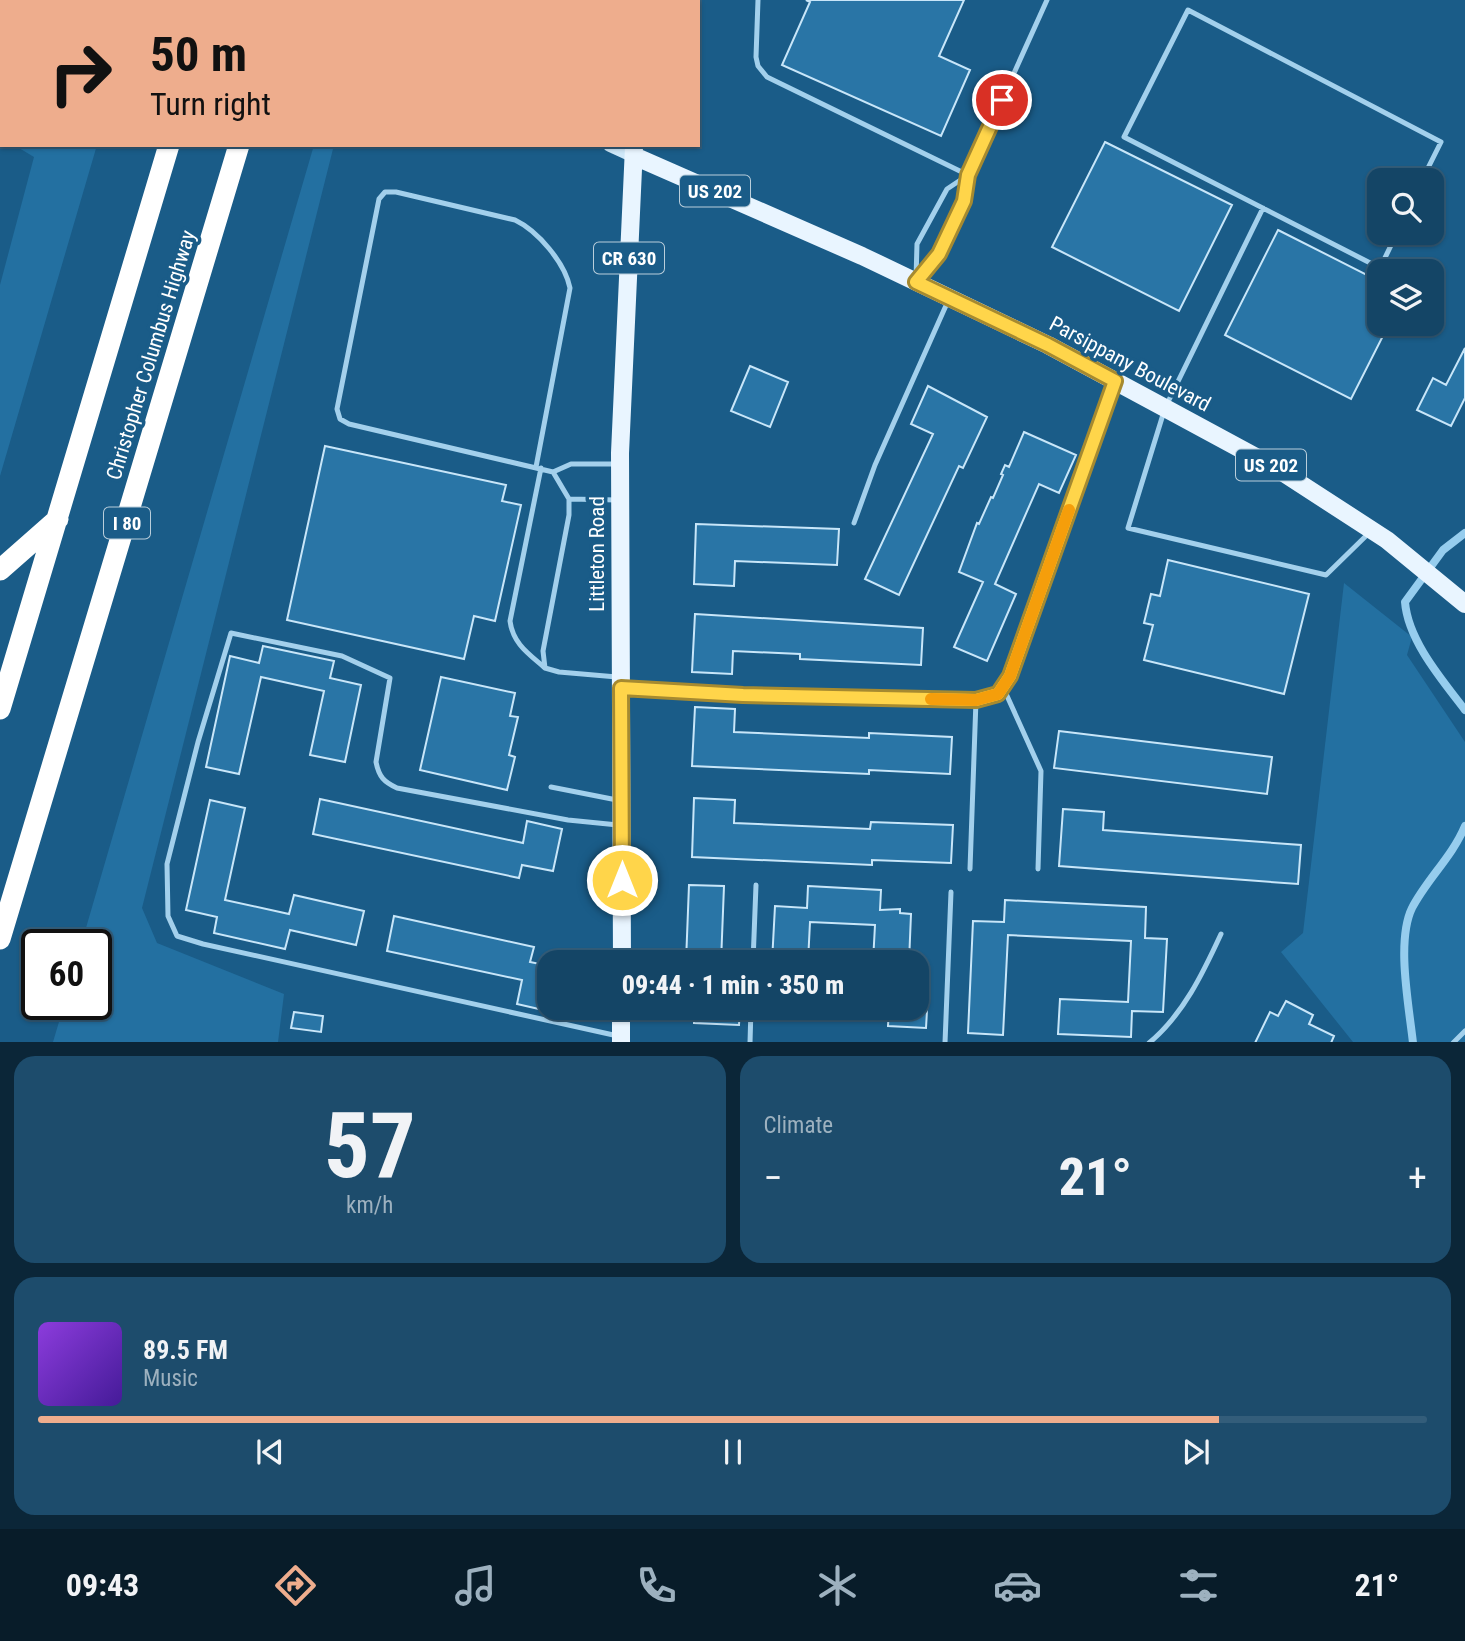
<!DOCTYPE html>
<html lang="en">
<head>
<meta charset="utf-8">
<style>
  :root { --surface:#144566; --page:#1d4c6c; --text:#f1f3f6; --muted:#9db1bf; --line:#335d7a; --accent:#eead8d }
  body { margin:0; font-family:"Roboto Condensed",sans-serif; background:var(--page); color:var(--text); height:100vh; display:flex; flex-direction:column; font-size:26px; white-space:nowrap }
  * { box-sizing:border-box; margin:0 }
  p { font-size:23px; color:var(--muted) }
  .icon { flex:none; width:38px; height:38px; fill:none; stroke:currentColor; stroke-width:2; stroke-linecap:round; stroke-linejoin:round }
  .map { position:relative; height:1042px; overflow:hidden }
  .details { display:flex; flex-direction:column; gap:14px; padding:14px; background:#0b2638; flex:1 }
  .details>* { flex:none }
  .banner { position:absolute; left:0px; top:0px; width:700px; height:147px; box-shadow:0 2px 5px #0004,0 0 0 2px var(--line); background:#eead8d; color:#111; overflow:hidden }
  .fabs { position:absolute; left:1367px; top:168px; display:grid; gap:14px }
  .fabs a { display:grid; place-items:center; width:77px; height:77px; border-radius:14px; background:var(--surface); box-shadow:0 2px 5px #0004,0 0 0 2px var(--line); font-size:35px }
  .speed { position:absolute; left:21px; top:929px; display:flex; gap:14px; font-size:35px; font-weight:700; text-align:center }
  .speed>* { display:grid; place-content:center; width:91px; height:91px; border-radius:50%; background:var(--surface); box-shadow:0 2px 5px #0004,0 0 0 2px var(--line); line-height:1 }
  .speed .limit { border:4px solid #111; border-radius:10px; background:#fff; color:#111 }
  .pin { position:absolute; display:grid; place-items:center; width:60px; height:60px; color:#fff; margin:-30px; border:4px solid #fff; border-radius:50%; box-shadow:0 2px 7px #0007 }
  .me { position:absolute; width:77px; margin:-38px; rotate:0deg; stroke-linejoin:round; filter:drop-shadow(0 0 5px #0008) }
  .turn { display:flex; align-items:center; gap:24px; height:147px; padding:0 35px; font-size:32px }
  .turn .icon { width:91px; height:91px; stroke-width:2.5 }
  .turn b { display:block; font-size:49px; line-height:60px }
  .big { font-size:52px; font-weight:800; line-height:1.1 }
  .details .widget { flex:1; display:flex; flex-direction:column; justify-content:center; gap:10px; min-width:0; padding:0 24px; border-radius:21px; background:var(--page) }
  .details .dial { align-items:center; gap:0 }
  .dial b { font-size:91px; line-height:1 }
  .song { display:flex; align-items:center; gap:21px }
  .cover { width:84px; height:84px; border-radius:10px; background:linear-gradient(135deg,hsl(270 70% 55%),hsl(260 70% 35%)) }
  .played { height:7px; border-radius:4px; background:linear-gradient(90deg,var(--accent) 85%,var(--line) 85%) }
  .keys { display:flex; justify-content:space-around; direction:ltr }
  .heat { display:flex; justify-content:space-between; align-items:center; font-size:38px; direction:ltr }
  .details .tiles { flex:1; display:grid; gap:14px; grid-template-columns:1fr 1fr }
  .widget:last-child { grid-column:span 2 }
  .trip { position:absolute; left:537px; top:950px; width:392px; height:70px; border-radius:21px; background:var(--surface); box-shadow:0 2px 5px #0004,0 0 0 2px var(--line); font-weight:800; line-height:70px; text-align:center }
  .dock { display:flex; height:112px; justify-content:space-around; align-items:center; background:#081c29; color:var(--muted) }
  .dock .icon { width:49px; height:49px }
  .dock .current { color:var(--accent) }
  .dock b { font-size:32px; color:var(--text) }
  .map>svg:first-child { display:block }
  .green { fill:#2370a1 }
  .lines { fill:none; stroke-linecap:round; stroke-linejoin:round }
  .stream { stroke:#96cdee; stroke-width:8 }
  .building { fill:#2975a6; stroke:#c8e6f9; stroke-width:2 }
  .service { stroke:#a3d0ec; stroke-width:5 }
  .secondary { stroke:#cfe8f9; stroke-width:14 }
  .primary { stroke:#e9f5ff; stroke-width:18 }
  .motorway { stroke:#fff; stroke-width:21 }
  .route-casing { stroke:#a68a30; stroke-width:18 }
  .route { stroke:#ffd54a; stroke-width:12 }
  .slow { stroke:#f59e0b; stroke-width:12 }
  .labels { text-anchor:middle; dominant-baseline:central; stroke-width:7; stroke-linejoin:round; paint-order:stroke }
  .shield { fill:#1a5c88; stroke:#bacedb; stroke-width:2 }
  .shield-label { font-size:19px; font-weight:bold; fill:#fff }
  .street-label { font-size:21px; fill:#fff; stroke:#1a5c88 }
</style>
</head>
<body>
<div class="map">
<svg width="1465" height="1043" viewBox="0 0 1465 1043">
  <rect width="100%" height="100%" fill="#1a5c88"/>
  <path class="green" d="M0 0 120 2H2V138Z
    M14 145H97L0 476V285L34 157Z
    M314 145H334L142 908 157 943 284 994 278 1042H53L64 1005 96 1004V945H81Z
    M1344 583 1412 637 1407 655 1465 742V1042H1353L1281 952 1303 933Z"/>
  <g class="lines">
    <path class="stream" d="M1465 533 1443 550 1405 602C1408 641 1443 681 1465 710
      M1413 1043C1409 1006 1396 941 1412 908 1427 879 1452 857 1465 826"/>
  </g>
  <path class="building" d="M447 0H526L525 2Z
    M806 0H964L939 56 970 70 941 136 782 65 810 2Z
    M1105 142 1232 205 1179 311 1052 247Z
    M1278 230 1379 281V324H1389L1351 399 1225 335Z
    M1465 348V398L1451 426 1417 410 1433 378 1446 385Z
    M750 366 788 382 770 427 731 411Z
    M928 386 987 417 963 468 959 466 899 595 865 579 933 434 911 424Z
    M1024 432 1076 455 1059 493 1039 484 995 584 1016 594 987 661 954 647 983 582 959 572 977 523 979 524 991 497 993 498 1003 475 1001 474 1005 465 1009 467Z
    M325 446 506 485 502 501 521 505 495 621 474 616 464 659 287 620Z
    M696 524 839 529 837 565 735 561 734 586 694 584Z
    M1168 560 1309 594 1284 694 1144 660 1153 625 1144 623 1151 594 1160 596Z
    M695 614 923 628 921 665 800 659V654L733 651 732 674 692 672Z
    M263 646 334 661 330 678 361 685 345 762 310 755 324 691 261 677 239 774 206 767 230 656 259 663Z
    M441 677 515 693 510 716 518 717 509 755 515 757 507 790 420 770Z
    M695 707 735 709 734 732 869 738V733L952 737 950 774 869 770V774L692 766Z
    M1059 731 1272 757 1267 794 1054 768Z
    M694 798 735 800 734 823 870 829 871 822 953 825 951 863 872 860V865L692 857Z
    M320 799 523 843 527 821 562 829 553 871 522 865 519 878 313 834Z
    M210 800 245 808 225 900 289 914 294 895 364 911 356 945 290 930 285 949 214 933 217 917 186 910Z
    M1063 809 1104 812 1103 830 1301 845 1298 884 1059 866Z
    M689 885 724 886 721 962H686Z
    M808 886 881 890 880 910 900 909V913L911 914 909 962H873L875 925 810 922 808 962H772L775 906 807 908Z
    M1005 900 1146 907 1145 938 1167 939 1163 1012 1132 1011 1131 1037 1058 1034 1060 999 1128 1002 1131 941 1008 935 1003 1035 968 1033 973 921 1004 922Z
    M394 916 534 947 530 962 550 966V1008H553L552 1012 517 1004 522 980 387 951Z
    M917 992 928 993 926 1028 888 1026 889 1008H917Z
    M1286 1001 1313 1015 1309 1024 1334 1036 1331 1043H1255L1270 1012 1278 1016Z
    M694 1008H740L739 1025 694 1023Z
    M770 1008H806L805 1015 769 1013Z
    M294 1012 323 1016 321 1032 291 1028Z"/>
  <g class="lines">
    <path class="service" d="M428 0V2
      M758 0 756 57 758 66 767 77 968 175 947 189 917 244 916 279
      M563 2V0
      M1263 208 1165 408 1128 528 1326 575 1370 532
      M1397 233 1380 268 1124 137 1188 10 1441 142 1422 180
      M918 280C944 248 962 216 968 175L1047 0
      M536 467 570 288C565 263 538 231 515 220L396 192H385L379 199 337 409 340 419 349 424 553 472 571 464H617
      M541 468 510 621C513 644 529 654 545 668
      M553 472 569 499V515L543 651 545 668 559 672 617 677
      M569 499 618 500
      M854 523 875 465 948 301
      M1003 687 1041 771 1038 869
      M623 688 743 695 976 700 998 694 1010 676 1114 384
      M551 787 617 800
      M618 825 568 820 397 788C384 782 379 777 376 762L390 678 342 656 231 633 198 742 167 864 168 916 177 936 203 944 618 1036
      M970 869 976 700
      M753 962 756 885
      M750 1043 751 1008
      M945 1043 951 892
      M1149 1043C1183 1015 1203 973 1221 934
      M1453 1043 1465 1031"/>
    <path class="secondary" d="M610 145 634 156"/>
    <path class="primary" d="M643 2V0
      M634 156 862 256 1048 345 1165 408 1276 468 1387 540 1465 604
      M622 962 620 453 634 147
      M621 1008V1043"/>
    <path class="motorway" d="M210 2V0
      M279 2 280 0
      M0 570 58 519
      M0 709 169 145
      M0 939 239 145"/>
  </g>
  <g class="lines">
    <defs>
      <path id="route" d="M622 880 621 688 743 695 976 700 998 694 1010 676 1115 381 1048 345 916 282 939 254 964 201 968 175 1002 100"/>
    </defs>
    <use href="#route" class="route-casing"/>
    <use href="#route" class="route"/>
    <path class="slow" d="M931 699 976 700 998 694 1010 676 1069 510"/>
  </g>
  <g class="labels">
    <g class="shield">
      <rect x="680" y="175.5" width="70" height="31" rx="5"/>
      <rect x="594" y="242.5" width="70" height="31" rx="5"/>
      <rect x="1236" y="449.5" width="70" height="31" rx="5"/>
      <rect x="104" y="507.5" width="46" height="31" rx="5"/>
    </g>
    <g class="shield-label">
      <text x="715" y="191">US 202</text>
      <text x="629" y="258">CR 630</text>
      <text x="1271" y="465">US 202</text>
      <text x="127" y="523">I 80</text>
    </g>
    <g class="street-label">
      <text transform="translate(151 355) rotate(-73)">Christopher Columbus Highway</text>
      <text transform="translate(1130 364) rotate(28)">Parsippany Boulevard</text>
      <text transform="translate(597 554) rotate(-90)">Littleton Road</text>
    </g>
  </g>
</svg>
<div class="fabs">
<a><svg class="icon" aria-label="search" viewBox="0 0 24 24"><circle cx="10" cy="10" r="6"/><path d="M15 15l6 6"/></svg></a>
<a><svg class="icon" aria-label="layers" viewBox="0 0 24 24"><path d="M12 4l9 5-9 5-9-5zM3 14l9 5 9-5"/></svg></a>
</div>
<div class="speed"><div class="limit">60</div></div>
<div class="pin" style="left:1002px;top:100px;background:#d93025"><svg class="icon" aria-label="arrive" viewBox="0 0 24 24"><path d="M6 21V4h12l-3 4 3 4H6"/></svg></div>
<svg class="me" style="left:622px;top:880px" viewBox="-20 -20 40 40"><circle r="17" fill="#ffd54a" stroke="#fff" stroke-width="3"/><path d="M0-11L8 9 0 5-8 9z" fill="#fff"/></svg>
<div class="trip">09:44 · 1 min · 350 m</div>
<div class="banner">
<div class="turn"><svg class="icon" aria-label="right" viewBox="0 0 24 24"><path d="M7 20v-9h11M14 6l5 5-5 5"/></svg><div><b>50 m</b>Turn right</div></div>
</div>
</div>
<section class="details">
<div class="tiles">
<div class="widget dial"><b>57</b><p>km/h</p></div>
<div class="widget"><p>Climate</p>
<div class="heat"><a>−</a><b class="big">21°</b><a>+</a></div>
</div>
<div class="widget">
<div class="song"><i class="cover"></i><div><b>89.5 FM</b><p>Music</p></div></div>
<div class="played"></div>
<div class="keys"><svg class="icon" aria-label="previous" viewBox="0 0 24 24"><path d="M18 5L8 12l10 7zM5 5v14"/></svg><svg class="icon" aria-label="pause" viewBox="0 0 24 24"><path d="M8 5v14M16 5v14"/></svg><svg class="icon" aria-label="next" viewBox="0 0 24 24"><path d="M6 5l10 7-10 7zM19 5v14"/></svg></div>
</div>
</div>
</section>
<nav class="dock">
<b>09:43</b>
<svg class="icon current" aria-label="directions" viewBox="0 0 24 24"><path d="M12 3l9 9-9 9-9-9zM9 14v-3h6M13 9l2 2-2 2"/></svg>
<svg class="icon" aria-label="music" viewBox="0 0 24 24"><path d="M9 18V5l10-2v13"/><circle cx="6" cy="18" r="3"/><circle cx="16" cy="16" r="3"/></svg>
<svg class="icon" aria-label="phone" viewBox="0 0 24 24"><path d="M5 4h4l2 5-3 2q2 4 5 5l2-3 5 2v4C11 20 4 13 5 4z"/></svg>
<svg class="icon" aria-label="climate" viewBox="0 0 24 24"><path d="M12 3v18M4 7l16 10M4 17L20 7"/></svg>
<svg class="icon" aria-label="car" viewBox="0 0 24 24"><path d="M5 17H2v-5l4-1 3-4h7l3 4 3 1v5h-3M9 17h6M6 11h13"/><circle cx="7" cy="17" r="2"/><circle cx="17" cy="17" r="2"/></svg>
<svg class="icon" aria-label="filters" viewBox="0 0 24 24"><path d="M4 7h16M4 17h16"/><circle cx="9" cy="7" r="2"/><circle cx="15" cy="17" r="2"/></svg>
<b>21°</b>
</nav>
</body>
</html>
